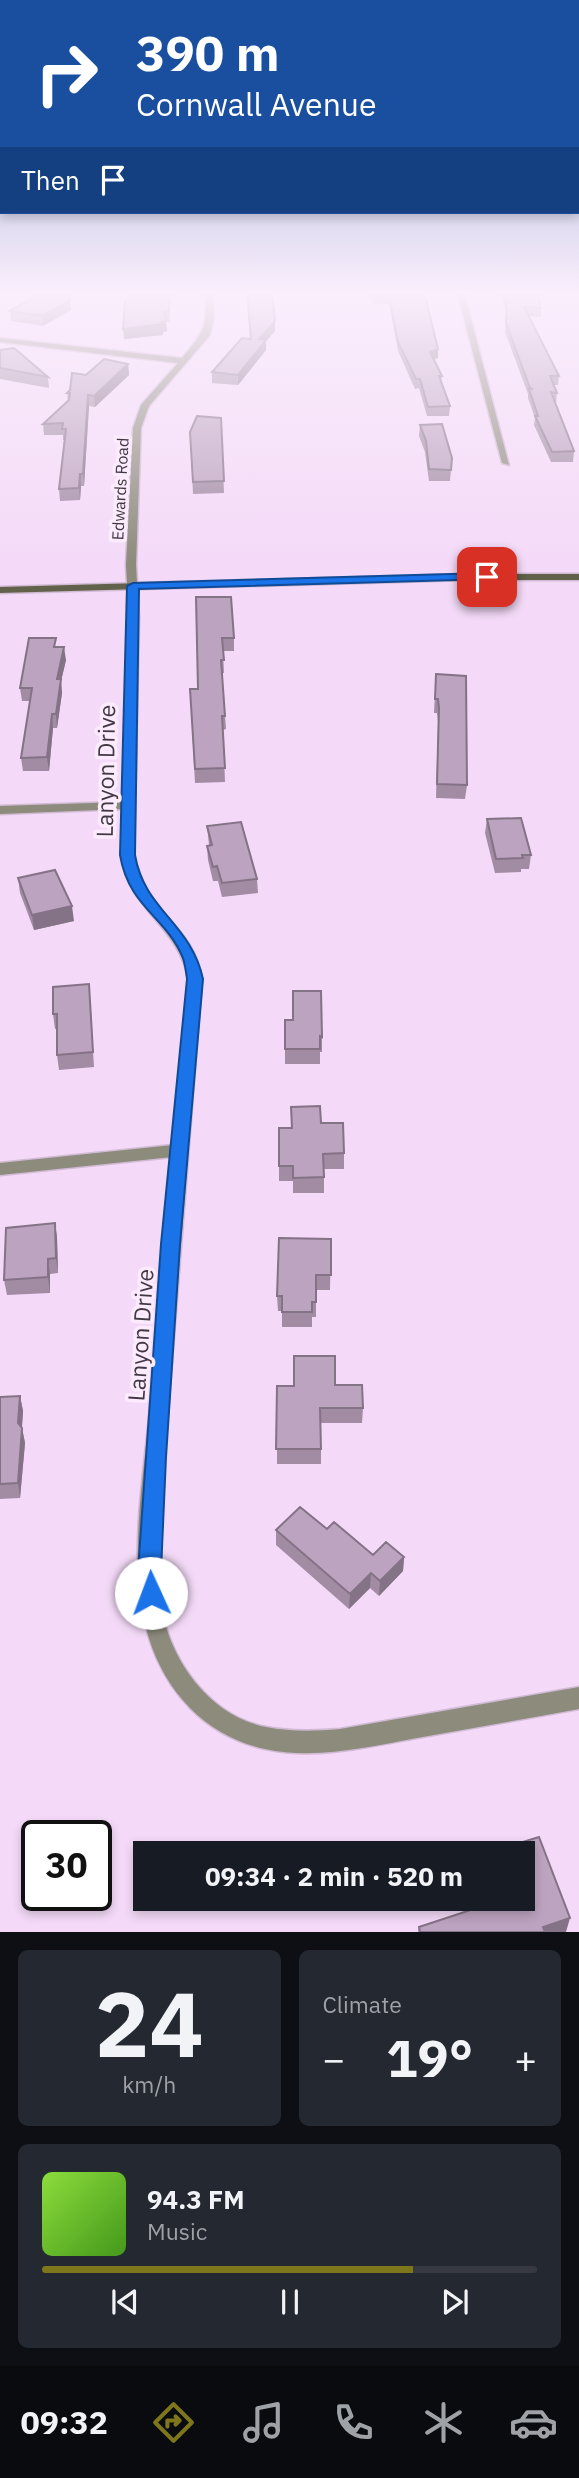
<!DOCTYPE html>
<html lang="en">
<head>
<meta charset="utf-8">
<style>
  :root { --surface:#171b24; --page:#242831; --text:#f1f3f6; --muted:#9ea1a6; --line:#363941; --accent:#7d761a }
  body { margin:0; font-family:"IBM Plex Sans",sans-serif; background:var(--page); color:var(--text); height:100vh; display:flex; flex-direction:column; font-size:26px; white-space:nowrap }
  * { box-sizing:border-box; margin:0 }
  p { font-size:23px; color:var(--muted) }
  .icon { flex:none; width:38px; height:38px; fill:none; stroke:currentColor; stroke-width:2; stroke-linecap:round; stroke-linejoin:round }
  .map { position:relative; height:1932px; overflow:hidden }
  .drawer { display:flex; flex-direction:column; gap:18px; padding:18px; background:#0d0f14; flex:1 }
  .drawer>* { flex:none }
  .top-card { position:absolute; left:0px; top:0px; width:579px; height:214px; box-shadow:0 4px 10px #0003; background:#1a4fa0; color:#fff; overflow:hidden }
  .speed { position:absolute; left:21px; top:1820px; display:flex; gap:14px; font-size:35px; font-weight:700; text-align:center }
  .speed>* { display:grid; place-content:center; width:91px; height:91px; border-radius:50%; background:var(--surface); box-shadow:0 4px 10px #0003; line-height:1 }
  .speed .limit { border:4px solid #111; border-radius:10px; background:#fff; color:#111 }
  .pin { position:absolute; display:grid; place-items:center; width:60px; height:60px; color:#fff; margin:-30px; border-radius:14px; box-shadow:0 4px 10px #0006 }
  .me { position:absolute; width:77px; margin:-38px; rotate:358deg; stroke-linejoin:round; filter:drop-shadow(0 0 5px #0008) }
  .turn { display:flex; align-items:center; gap:24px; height:147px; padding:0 21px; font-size:32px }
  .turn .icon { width:91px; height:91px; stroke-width:2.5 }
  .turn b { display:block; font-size:49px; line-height:60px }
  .then { display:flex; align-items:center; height:66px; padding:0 21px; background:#0003; gap:14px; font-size:26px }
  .big { font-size:52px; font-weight:700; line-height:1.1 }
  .drawer .widget { flex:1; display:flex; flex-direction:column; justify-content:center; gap:10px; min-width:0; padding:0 24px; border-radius:10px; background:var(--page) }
  .drawer .dial { align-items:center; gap:0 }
  .dial b { font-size:91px; line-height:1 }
  .song { display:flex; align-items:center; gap:21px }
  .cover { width:84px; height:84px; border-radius:10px; background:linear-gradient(135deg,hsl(90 70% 55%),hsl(100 70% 35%)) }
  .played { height:7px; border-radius:4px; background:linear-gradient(90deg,var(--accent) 75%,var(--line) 75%) }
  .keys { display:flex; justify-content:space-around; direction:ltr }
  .heat { display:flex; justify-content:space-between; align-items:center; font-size:38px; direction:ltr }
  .drawer .tiles { flex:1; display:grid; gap:18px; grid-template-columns:1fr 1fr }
  .widget:last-child { grid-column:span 2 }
  .trip { position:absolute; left:133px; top:1841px; width:402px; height:70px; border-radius:0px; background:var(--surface); box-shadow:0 4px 10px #0003; font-weight:700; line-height:70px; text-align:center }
  .dock { display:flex; height:112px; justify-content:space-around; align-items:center; background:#090b0e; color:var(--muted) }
  .dock .icon { width:49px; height:49px }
  .dock .current { color:var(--accent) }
  .dock b { font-size:32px; color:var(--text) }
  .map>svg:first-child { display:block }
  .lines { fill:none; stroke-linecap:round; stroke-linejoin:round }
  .street-casing { stroke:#d0bad4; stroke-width:3 }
  .secondary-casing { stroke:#d0bad4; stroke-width:3 }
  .street { fill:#8c8b7c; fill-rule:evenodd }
  .secondary { fill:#62614b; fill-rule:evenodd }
  .wall { fill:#a28ca4 }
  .shaded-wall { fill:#847286 }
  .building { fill:#bca3bf; stroke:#847286; stroke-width:2 }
  .route { fill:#1a73e8; stroke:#114b97; stroke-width:2 }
  .labels { text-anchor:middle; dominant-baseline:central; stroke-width:7; stroke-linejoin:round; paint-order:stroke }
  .far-street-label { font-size:16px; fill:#423843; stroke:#fbebfd }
  .near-street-label { font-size:23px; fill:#423843; stroke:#fbebfd }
</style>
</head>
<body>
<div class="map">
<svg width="579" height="1932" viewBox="0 0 579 1932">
  <rect width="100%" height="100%" fill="#f4daf8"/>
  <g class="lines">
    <defs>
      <path id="street" d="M205 292H213L214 318 210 335 149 406 141 428 136 565 139 618 134 855C137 866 140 876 145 886 164 922 195 934 202 979L160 1514C158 1547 157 1582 163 1615 174 1666 213 1717 266 1727 291 1732 316 1731 340 1729L579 1687V1709C525 1719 471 1728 417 1738 368 1747 315 1760 265 1749 237 1743 211 1729 191 1709 112 1629 142 1505 150 1405 157 1322 164 1239 172 1157L0 1175V1163L173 1145 188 979C181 933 140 915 126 873 119 853 122 830 123 809L0 814V806L123 802 129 618 126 565 133 428 141 405 178 363 0 342V338L182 358C205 331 207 328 205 292Z
        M457 292H464L509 465 502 463Z"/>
      <path id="secondary" d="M467 574H579V580H467L0 593V587Z"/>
    </defs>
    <use href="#street" class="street-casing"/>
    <use href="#secondary" class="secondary-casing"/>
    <use href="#street" class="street"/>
    <use href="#secondary" class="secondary"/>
  </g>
  <path class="wall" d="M69 292 71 310 43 326 11 321 10 311Z
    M170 292V322H166L167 331 163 332V335L124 339Z
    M247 292H272L275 331 266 341V350L238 385 212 383V372L250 339Z
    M371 292H424L438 349V358L434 359 442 376 441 382 450 406 449 416H427L419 388 415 389 398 351 389 304H374L371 302Z
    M500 292H537L541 308V317L529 316 559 376 558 385H554L557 393 556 403H555L574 451 573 462H551L534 425 535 418 528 398V394L505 332 506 311Z
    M0 350 48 377 49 388 0 379Z
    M128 364 129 375 95 407 89 406 84 486H81L80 500 60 501 59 489 64 440H63V435H44L43 424 68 401 67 393 86 375Z
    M221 418 224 493 193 494 190 432Z
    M420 425 452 458 450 481H429L425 452 419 436Z
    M196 597 234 638V651H223L224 673H222L226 729 223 730 225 782 195 783 190 689H198Z
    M57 647 66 660 61 681 62 693 57 728H53L49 771H23L21 758 30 701H22L20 688Z
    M436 674 467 785 465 799 436 798 438 722 437 713H434Z
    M487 819 531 855 529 869H521V872L495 873 485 833Z
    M207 826 257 879 258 893 222 897 218 881H213L208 860 207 846 209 845Z
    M18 878 74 921 34 930 20 893Z
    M90 999 94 1067 59 1070 57 1055V1029H55L53 1014Z
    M285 1020 322 1037V1052H320V1064H285Z
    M321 1123 344 1153V1169H324V1193H293V1181H279V1128H292Z
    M55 1223 57 1238 58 1273 50 1274V1293L7 1295 4 1280Z
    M331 1239 330 1290H316V1317H312V1327H282V1311H278L277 1296Z
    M335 1385 363 1408 362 1423H321V1464H277V1386Z
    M20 1396 23 1411 22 1428 25 1443 20 1498 0 1499V1397Z
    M327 1529 373 1555 404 1557 403 1571 379 1596 370 1588 349 1609 276 1545V1530Z
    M485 1899H523L566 1932H418L419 1927 484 1905Z"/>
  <path class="shaded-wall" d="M70 300 71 310 43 326 42 316Z
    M166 321 167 331 163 332V335L124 339 123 329Z
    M275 321V331L266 341V350L238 385V375L259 339Z
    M438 349V358L430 360V352Z
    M128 364 129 375 95 407 94 396Z
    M88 395 89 406 84 486 83 474Z
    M80 474 81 486 80 500 79 488Z
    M64 647 66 660 61 681 62 693 57 728 56 714 57 679Z
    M52 714 53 728 49 771 47 757Z
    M72 906 74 921 34 930 32 915Z
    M55 1223 57 1238 58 1273 56 1258Z
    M48 1259 50 1274V1293L48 1277Z
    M20 1396 23 1411 21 1438 18 1423Z
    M22 1428 25 1443 20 1498 18 1483Z
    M404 1557 403 1571 379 1596 380 1581Z
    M371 1573 370 1588 349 1609 350 1594Z
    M570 1918 566 1932H541L543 1927Z"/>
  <path class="building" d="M44 292H69L70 300 42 316 10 311Z
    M133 292H170L169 312H164L166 321 161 322 162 324 123 329 125 300Z
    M247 292H272L275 321 259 339 266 340 238 375 212 372 242 338 251 339Z
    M371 292H424L438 349 430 352 442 376H439L450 406 428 407 420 379H416L398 342 389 296H375L371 293Z
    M503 292H537L541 308 524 307 559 376H550L557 393 551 392 574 451 552 452 535 416H538L529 389H533L530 388 506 323 507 302Z
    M14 348 48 377 0 368V350Z
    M104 359 128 364 94 396 88 395 83 474H80L79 488 59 489 66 429H62L63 423 43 424 69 400 70 393H67L70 390 72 373 86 375Z
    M197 416 221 418 224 481 193 482 190 432Z
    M442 424 452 458 451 470 429 469 426 441 420 425Z
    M196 597H231L234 638H222L224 660H221L225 716H222L225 768 195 769 190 689H198Z
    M29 638H56L54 647H64L57 679H61L56 714H52L47 757 21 758 32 688H20Z
    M436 674 466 676 467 785 437 784 439 708 438 699H435Z
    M521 818 531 855H522L523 858 496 859 487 819Z
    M241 822 257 879 222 883 217 866 213 867 207 846 212 845 207 826Z
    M55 870 72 906 32 915 18 878Z
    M89 984 93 1052 57 1055V1014H53V987Z
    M293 991H321L322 1037 320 1036V1049H285V1020H293Z
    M320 1106 321 1123H343L344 1153 323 1154 324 1177 293 1178V1166H279V1128H292L291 1107Z
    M55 1223 56 1258 48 1259V1277L4 1280 6 1228Z
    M279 1238 331 1239V1275H316V1302H312V1312H282V1296H277Z
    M294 1356H335V1385H362L363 1408H320L321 1449H276L277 1386H294Z
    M20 1396 18 1423 22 1428 18 1483 0 1484V1397Z
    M300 1507 327 1529 334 1522 373 1555 386 1542 404 1557 380 1581 371 1573 350 1594 276 1530Z
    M539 1837 570 1918 543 1927 545 1932H420L419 1927 492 1903 490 1899H523V1853H487Z"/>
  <linearGradient id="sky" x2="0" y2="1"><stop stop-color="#8ba2cd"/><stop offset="0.52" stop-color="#faeefc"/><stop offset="1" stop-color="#faeefc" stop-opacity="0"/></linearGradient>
  <rect width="579" height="562" fill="url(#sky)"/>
  <path class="route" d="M487 573 493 577 491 579 139 589 135 855C144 910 191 923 203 979L180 1244 166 1457 161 1571 163 1593 159 1601 151 1604 143 1601 139 1593 138 1571 161 1244 187 979C186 972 185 964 183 958 166 916 129 908 120 855L127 586 133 583Z"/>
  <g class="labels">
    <g class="far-street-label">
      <text transform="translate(120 489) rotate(-87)">Edwards Road</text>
    </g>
    <g class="near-street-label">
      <text transform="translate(105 771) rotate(-89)">Lanyon Drive</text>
      <text transform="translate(140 1335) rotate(-86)">Lanyon Drive</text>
    </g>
  </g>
</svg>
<div class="speed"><div class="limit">30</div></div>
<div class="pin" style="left:487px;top:577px;background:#d93025"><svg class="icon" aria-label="arrive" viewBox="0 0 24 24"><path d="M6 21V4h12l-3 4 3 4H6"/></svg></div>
<svg class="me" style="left:151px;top:1593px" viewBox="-20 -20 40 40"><circle r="19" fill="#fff"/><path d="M0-13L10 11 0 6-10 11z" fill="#1a73e8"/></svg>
<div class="trip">09:34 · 2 min · 520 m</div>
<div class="top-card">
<div class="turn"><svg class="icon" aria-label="right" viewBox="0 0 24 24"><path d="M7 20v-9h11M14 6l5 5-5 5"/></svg><div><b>390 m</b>Cornwall Avenue</div></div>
<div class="then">Then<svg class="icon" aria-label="arrive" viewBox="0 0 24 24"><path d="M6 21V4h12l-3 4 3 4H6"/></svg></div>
</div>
</div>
<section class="drawer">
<div class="tiles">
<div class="widget dial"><b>24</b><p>km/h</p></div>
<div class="widget"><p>Climate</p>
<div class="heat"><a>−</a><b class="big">19°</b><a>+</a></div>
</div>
<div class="widget">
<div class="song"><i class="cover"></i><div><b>94.3 FM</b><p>Music</p></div></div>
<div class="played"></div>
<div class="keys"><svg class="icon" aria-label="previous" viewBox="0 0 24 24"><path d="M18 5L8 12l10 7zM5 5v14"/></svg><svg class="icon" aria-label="pause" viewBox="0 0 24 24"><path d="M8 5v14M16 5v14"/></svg><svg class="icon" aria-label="next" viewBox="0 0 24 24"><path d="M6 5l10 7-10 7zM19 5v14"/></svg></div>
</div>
</div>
</section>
<nav class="dock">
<b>09:32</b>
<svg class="icon current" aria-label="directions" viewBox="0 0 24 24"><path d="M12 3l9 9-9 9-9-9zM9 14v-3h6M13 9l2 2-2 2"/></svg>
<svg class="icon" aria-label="music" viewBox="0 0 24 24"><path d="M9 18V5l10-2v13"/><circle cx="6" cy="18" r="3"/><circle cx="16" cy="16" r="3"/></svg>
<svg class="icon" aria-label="phone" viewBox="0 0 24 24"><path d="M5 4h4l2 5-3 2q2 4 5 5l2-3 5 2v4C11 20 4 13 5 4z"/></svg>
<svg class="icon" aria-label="climate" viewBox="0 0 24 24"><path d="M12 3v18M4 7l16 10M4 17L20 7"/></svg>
<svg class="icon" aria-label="car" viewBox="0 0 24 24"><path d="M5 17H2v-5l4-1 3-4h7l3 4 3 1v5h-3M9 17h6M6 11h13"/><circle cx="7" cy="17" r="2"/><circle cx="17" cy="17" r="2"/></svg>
</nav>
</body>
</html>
